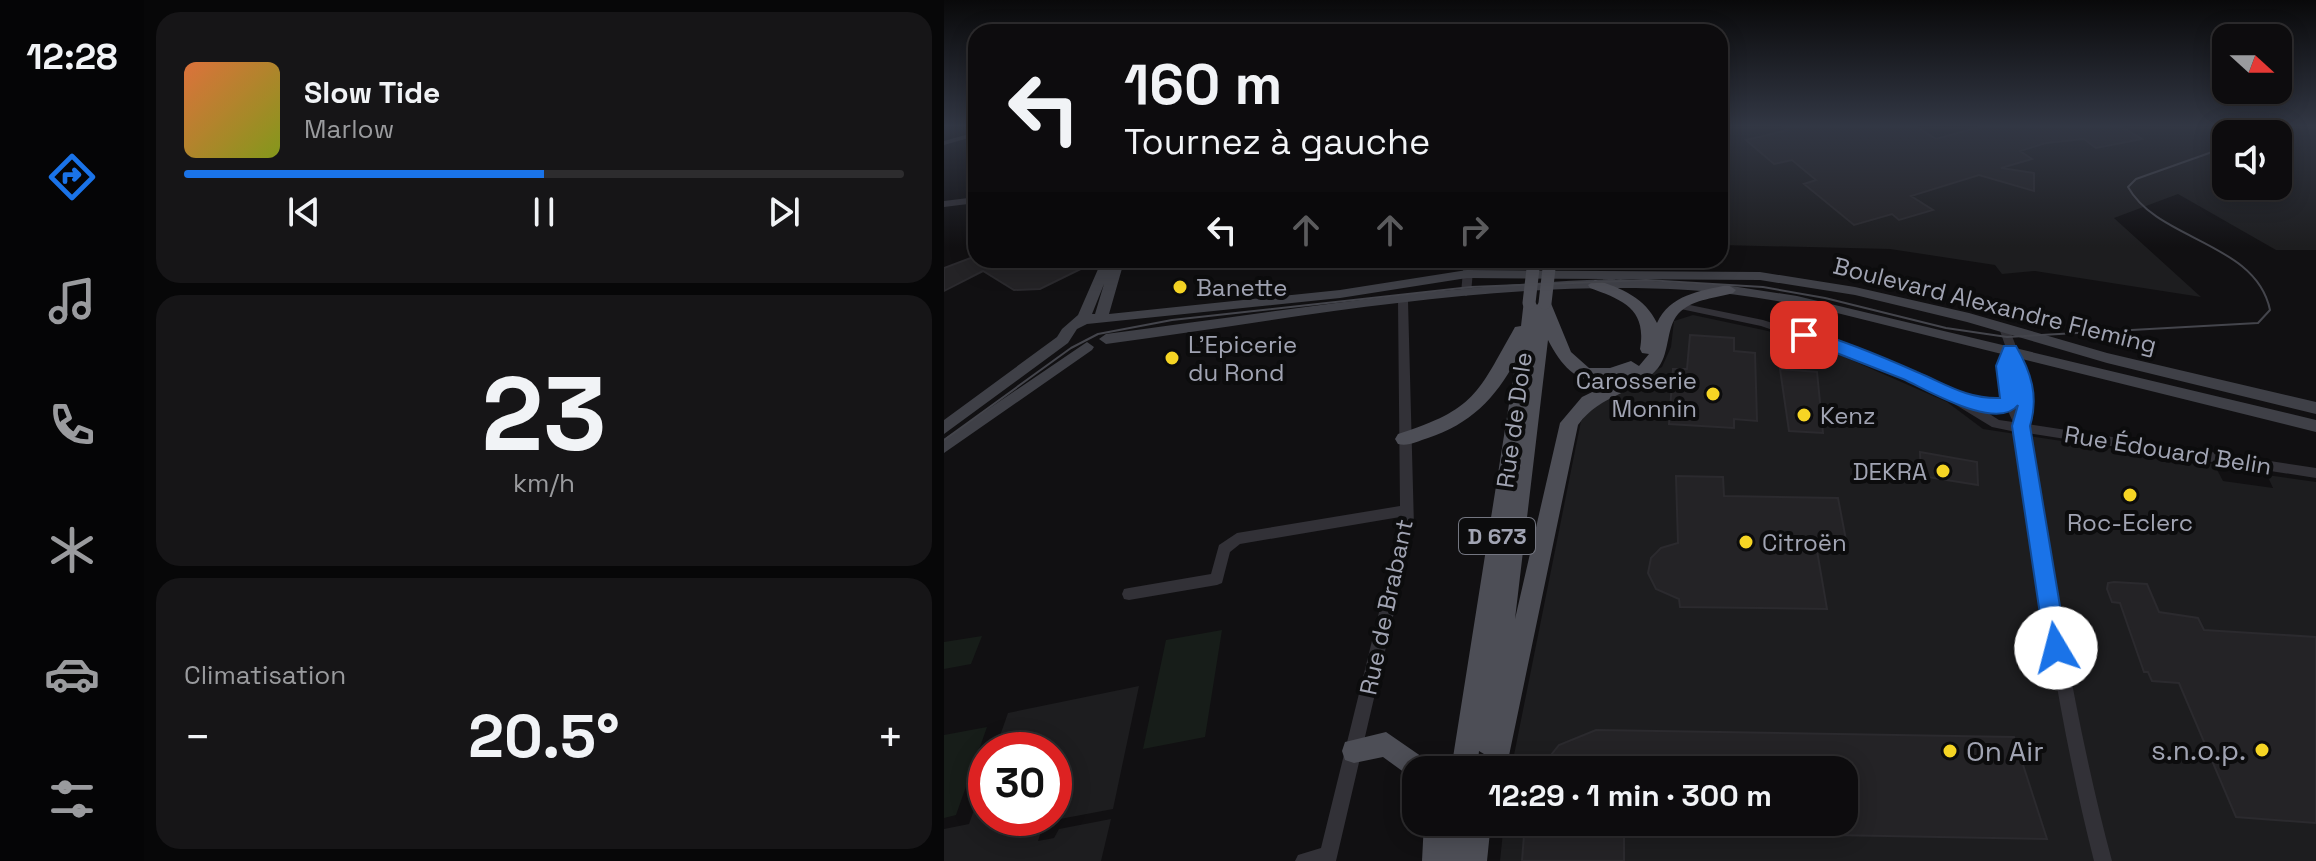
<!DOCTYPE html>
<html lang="fr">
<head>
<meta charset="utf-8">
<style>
  :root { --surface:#0d0c0e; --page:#161517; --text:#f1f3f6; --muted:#9a9b9e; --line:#2d2c2e; --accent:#1a73e8 }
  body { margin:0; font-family:"Space Grotesk",sans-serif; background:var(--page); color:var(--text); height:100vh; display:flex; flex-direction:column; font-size:30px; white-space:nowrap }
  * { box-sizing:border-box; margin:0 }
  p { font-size:26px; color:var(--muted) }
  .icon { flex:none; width:44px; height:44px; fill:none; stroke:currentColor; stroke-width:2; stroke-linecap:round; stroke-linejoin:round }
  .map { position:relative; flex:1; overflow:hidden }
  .drawer { display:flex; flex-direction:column; gap:12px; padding:12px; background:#070708; width:800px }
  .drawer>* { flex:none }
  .hud { position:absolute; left:24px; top:24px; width:760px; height:244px; border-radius:24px; box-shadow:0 4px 20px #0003,0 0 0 2px var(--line); background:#0d0c0e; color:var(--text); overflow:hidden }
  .needle { width:52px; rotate:111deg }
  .fabs { position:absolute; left:1268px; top:24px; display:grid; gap:16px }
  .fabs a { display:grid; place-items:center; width:80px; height:80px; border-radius:16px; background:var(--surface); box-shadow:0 4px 20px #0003,0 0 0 2px var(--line); font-size:40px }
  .speed { position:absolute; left:24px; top:732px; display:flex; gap:16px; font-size:40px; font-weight:700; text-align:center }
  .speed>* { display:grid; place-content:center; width:104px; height:104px; border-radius:50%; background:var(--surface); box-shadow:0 4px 20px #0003,0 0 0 2px var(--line); line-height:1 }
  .speed .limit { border:12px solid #d22; background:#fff; color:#111 }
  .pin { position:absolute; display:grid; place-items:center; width:68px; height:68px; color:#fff; margin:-34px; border-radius:16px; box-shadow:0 4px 12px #0006 }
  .me { position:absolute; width:88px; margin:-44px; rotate:352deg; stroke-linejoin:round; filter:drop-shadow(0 0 6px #0008) }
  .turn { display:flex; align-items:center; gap:28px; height:168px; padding:0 24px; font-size:36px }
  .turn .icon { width:104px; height:104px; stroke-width:2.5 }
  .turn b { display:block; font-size:56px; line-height:68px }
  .lanes { display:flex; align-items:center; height:76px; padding:0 24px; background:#0003; justify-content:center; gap:40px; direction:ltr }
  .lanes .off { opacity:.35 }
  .big { font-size:60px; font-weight:700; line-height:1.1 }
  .drawer .tile { flex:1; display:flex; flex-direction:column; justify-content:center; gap:12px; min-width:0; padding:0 28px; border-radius:24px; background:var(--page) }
  .drawer .dial { align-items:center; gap:0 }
  .dial b { font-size:104px; line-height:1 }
  .song { display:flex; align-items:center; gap:24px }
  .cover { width:96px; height:96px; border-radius:12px; background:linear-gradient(135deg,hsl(20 70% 55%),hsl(70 70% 35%)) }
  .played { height:8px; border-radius:4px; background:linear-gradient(90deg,var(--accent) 50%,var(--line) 50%) }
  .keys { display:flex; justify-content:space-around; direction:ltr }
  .heat { display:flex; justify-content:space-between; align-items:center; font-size:44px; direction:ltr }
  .trip { position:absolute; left:458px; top:756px; width:456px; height:80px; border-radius:24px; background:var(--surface); box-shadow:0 4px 20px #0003,0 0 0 2px var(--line); font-weight:700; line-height:80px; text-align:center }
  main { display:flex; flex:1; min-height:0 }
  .menu { display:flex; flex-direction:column; width:144px; justify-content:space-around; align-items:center; background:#050506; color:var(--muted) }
  .menu .icon { width:56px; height:56px }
  .menu .active { color:var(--accent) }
  .menu b { font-size:36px; color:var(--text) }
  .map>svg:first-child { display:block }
  .built { fill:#1d1d1f; fill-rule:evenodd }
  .green { fill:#171d19 }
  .building { fill:#242326; stroke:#2b2a2e; stroke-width:2 }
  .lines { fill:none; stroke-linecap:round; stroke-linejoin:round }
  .street { fill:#323137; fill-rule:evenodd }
  .secondary { fill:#3f4047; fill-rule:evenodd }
  .primary { fill:#4d4e56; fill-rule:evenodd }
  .tram { stroke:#44454c; stroke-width:2 }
  .primary-bridge { stroke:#4d4e56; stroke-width:13 }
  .route { fill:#1a73e8; stroke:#114b97; stroke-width:2 }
  .poi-dot { fill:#f6d524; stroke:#0c0c0d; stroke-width:3 }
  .labels { text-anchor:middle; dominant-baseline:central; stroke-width:8; stroke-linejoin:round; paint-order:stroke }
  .shield { fill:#0c0c0d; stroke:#747681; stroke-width:2 }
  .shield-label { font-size:22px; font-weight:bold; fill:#a1a4b3 }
  .poi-label { font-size:24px; fill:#a1a4b3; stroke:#0c0c0d; text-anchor:start }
  .street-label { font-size:24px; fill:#a1a4b3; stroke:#0c0c0d }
  .near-poi-label { font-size:28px; fill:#a1a4b3; stroke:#0c0c0d; text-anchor:end }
</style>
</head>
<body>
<main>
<nav class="menu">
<b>12:28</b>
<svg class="icon active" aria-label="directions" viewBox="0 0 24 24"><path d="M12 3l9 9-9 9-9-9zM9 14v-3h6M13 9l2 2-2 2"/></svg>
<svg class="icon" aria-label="music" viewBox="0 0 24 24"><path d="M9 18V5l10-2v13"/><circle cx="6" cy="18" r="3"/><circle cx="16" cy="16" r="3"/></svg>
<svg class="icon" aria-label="phone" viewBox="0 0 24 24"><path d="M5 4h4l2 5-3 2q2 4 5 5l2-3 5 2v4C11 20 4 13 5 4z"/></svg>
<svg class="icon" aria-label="climate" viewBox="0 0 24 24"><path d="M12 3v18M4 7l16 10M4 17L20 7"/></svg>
<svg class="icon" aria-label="car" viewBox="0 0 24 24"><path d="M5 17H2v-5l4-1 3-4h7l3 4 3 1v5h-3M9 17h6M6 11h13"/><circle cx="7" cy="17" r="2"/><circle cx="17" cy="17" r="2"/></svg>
<svg class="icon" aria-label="filters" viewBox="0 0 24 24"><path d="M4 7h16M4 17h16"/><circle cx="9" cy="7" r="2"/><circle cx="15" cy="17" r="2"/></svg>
</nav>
<section class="drawer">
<div class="tile">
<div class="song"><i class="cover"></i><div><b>Slow Tide</b><p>Marlow</p></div></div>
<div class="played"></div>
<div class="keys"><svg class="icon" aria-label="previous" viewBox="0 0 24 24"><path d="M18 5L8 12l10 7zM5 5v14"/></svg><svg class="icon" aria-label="pause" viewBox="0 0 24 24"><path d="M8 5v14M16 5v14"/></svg><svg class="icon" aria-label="next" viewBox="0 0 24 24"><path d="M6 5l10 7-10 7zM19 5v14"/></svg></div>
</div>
<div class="tile dial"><b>23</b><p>km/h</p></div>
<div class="tile"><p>Climatisation</p>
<div class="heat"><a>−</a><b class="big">20.5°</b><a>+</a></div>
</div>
</section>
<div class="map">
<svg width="1372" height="861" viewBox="0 0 1372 861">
  <rect width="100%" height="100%" fill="#111012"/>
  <path class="built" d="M776 127H1372V250H1332L1234 194 1170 218 1257 297 1091 271 1058 274 1051 265 946 249 776 245ZM1282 134H1334V186H1282Z
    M749 315 824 331 882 349 1003 402 1039 429 1270 464 1279 481 1329 488 1323 475 1372 482V861H556L560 822H900V770H567L637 421 654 398 718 367 727 347 730 321Z
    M195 686 169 809 100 822 94 841 110 838 115 829 167 819 157 861H0V829L25 824 42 776V818H110V750H51L64 713Z"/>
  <path class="green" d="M278 630 261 737 199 749 222 640Z
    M38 636 27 664 0 669V642Z
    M43 727 12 815 0 818V735Z"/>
  <path class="building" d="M840 127H973L992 139 1035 127H1178L1198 139 1152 148 1140 139 1102 143 1076 151 1088 159 1057 168 1090 173V191L1035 175 967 196 989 210 955 220 948 214 910 225 860 184 872 180 848 160 830 164 802 140 844 130Z
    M32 256V260H93L105 267 155 260 96 289 70 290 39 271 0 291V268Z
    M746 335 790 338V351L811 353 813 421 790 419V428L725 424 729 369H743Z
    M836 369 873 372 879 433 845 431Z
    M976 452 1033 462 1034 485 977 476Z
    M732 476 779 477 780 496 894 498 902 540 871 539 883 609 736 607 735 599 712 589 704 573 707 558 717 548 734 543Z
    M1170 582 1203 584 1215 612 1254 618 1260 630 1372 637V823L1292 817 1235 683 1208 681 1204 672H1200L1176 603 1168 602 1163 589 1164 583Z
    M652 730 1070 737 1103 839 732 832 733 822H900V770H595L615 745Z
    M581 822H680V861H578Z"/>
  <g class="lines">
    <path class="street" d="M32 132V136L0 145V141Z
      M32 197V203L0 207V201Z
      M520 260H530L527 293 522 296 517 293Z
      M459 298 464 301 470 527 392 861H351L354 855 377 848 456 527V517L296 544 286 552 278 583 273 585 185 600 180 599 178 594 180 589 185 588 267 574 275 545 293 533 456 506 454 301Z
      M736 303 819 320 920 352 997 385 1016 397 1039 401H1060L1056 369 1062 348 1055 328 1060 324 1065 328C1077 360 1091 390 1083 424L1372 468V478L1084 433C1110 577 1130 720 1168 861H1150C1114 720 1095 575 1072 432L1048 427 989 391 912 358 817 326 732 308 731 306ZM1068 364 1074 389V408L1069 389ZM1036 408 1063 409 1069 422 1055 420Z"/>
    <path class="secondary" d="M158 260H170V262H178L179 265 165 314 396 290 523 270 816 272 911 287 1025 313 1163 353 1372 402V414L1163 363 1023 322 911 295 816 280 523 278 396 298 143 324 133 329 124 343 0 434V420L113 337 118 329 134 315ZM160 284 151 314H148Z
      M672 279 781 285 853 296 1372 420V432L889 312C841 302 793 293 744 290 548 279 355 318 162 344L155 339 162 334C332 312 500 284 672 279Z
      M143 342 150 347 148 350 0 453V439Z"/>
    <path class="primary" d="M674 260H693L677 268 670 264Z
      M740 260H758L761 264 754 268Z
      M651 280C678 288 701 298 713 323 726 295 755 291 784 285L792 290 789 293C772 298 751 299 737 311 721 325 727 351 714 368 693 394 657 393 634 425L562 770H536L540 754 535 751 533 770H507L572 360C551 399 526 424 484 438 474 441 464 447 454 444L451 439 454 434C532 409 533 394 571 327L577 326 580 300H590L593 305 596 301H606L627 352 645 368H666L687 361 695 366 705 354 698 353 696 349C703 309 679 300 646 288L644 285ZM604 340C622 375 642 390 681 376L638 397 616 423 571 619Z
      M442 732 484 761 488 770H472V781L439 757 410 763 401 760 398 751 401 742Z
      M480 822H547L543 861H478Z"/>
    <path class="tram" d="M0 440 127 348 154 334 228 320 527 287 702 280 819 287 881 298 1002 328 1063 337 1314 323 1326 310C1312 242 1214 241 1184 187L1192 179 1271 151 1282 138"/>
    <path class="primary-bridge" d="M585 303 590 260
      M601 303 606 260"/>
  </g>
  <linearGradient id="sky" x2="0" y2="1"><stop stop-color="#09090a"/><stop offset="0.51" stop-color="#323744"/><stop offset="1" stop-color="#323744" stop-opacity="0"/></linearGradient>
  <rect width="1372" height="247" fill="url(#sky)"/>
  <path class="route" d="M860 329C898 340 937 356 973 372 1002 384 1023 399 1056 398L1052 366 1060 346H1072C1087 372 1095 396 1086 426L1123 648 1120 656 1112 659 1104 656 1101 648 1068 426 1074 405C1053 432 982 389 959 379 924 365 889 352 854 338V331Z"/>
  <g class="poi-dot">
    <circle cx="236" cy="287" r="8"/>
    <circle cx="228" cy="358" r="8"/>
    <circle cx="769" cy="394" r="8"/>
    <circle cx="860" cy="415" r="8"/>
    <circle cx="999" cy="471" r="8"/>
    <circle cx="1186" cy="495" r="8"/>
    <circle cx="802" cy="542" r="8"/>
    <circle cx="1318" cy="750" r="8"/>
    <circle cx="1006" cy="751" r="8"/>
  </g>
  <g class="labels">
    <rect class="shield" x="515" y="518" width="76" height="36" rx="6"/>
    <g class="shield-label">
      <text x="553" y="536">D 673</text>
    </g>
    <g class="poi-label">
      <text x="252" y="287">Banette</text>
      <text x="244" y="344">L'Epicerie<tspan x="244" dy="28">du Rond</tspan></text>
      <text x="753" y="380" text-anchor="end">Carosserie<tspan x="753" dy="28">Monnin</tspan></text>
      <text x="876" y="415">Kenz</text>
      <text x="983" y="471" text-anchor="end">DEKRA</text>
      <text x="1186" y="522" text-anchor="middle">Roc-Eclerc</text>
      <text x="818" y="542">Citroën</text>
    </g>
    <g class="street-label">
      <text transform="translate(1051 305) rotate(14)">Boulevard Alexandre Fleming</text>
      <text transform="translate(570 420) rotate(-82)">Rue de Dole</text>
      <text transform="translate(1224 450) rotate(9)">Rue Édouard Belin</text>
      <text transform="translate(442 607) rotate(-78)">Rue de Brabant</text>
    </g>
    <g class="near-poi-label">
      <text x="1302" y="750">s.n.o.p.</text>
      <text x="1022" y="751" text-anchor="start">On Air</text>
    </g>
  </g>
</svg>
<div class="fabs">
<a><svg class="needle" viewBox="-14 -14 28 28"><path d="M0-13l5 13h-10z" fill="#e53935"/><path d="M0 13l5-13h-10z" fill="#9a9b9e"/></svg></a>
<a><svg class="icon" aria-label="sound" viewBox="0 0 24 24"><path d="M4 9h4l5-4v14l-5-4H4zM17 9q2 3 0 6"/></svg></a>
</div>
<div class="speed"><div class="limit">30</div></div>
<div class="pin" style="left:860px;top:335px;background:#d93025"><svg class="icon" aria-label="arrive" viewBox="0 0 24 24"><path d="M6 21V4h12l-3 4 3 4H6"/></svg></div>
<svg class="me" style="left:1112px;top:648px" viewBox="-20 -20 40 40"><circle r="19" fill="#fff"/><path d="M0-13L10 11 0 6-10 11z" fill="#1a73e8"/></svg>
<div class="trip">12:29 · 1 min · 300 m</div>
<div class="hud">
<div class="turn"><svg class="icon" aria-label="left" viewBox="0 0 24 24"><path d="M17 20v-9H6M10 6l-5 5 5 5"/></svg><div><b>160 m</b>Tournez à gauche</div></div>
<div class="lanes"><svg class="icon" aria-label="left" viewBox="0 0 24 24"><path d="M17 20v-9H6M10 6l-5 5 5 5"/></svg><svg class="icon off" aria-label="ahead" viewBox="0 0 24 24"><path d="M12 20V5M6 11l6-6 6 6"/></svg><svg class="icon off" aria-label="ahead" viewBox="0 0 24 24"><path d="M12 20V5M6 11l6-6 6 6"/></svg><svg class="icon off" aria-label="right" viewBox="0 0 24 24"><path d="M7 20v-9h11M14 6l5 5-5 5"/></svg></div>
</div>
</div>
</main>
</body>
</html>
